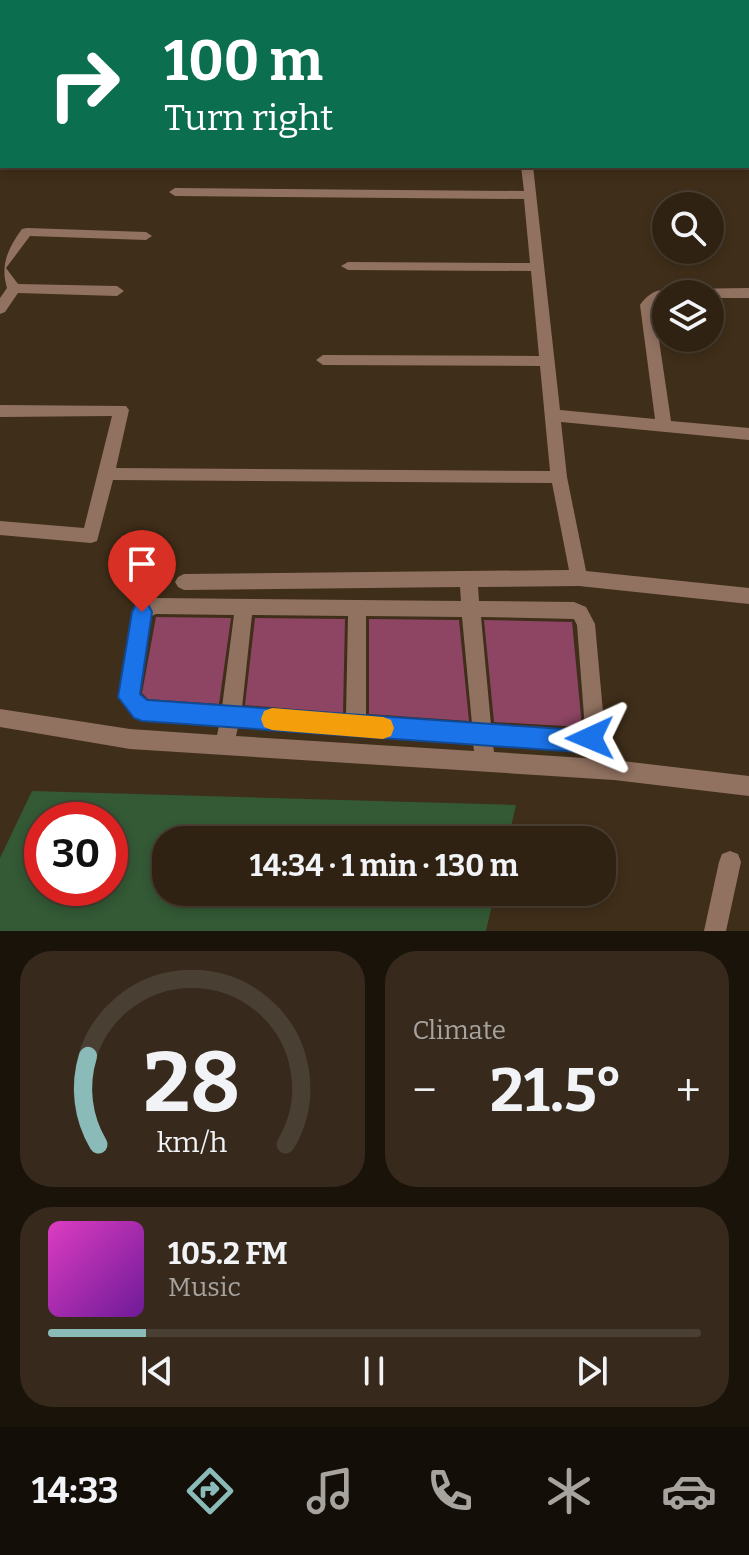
<!DOCTYPE html>
<html lang="en">
<head>
<meta charset="utf-8">
<style>
  :root { --surface:#2f2213; --page:#372a1c; --text:#f1f3f6; --muted:#a7a4a0; --line:#4a3f33; --accent:#8bbbb9 }
  body { margin:0; font-family:Bitter,serif; background:var(--page); color:var(--text); height:100vh; display:flex; flex-direction:column; font-size:30px; white-space:nowrap }
  * { box-sizing:border-box; margin:0 }
  p { font-size:26px; color:var(--muted) }
  .icon { flex:none; width:44px; height:44px; fill:none; stroke:currentColor; stroke-width:2; stroke-linecap:round; stroke-linejoin:round }
  .map { position:relative; height:931px; overflow:hidden }
  .panel { display:flex; flex-direction:column; gap:20px; padding:20px; background:#1a130a; flex:1 }
  .panel>* { flex:none }
  .banner { position:absolute; left:0px; top:0px; width:750px; height:168px; box-shadow:0 4px 12px #0003,0 0 0 2px var(--line); background:#0b6e4f; color:#fff; overflow:hidden }
  .controls { position:absolute; left:652px; top:192px; display:grid; gap:16px }
  .controls a { display:grid; place-items:center; width:72px; height:72px; border-radius:50%; background:var(--surface); box-shadow:0 4px 12px #0003,0 0 0 2px var(--line); font-size:40px }
  .speed { position:absolute; left:24px; top:802px; display:flex; gap:16px; font-size:40px; font-weight:700; text-align:center }
  .speed>* { display:grid; place-content:center; width:104px; height:104px; border-radius:50%; background:var(--surface); box-shadow:0 4px 12px #0003,0 0 0 2px var(--line); line-height:1 }
  .speed .limit { border:12px solid #d22; background:#fff; color:#111 }
  .pin { position:absolute; display:grid; place-items:center; width:68px; height:68px; color:#fff; margin:-82px -34px; border-radius:50% 50% 50% 0; rotate:-45deg; box-shadow:0 0 8px #0007 }
  .pin .icon { rotate:45deg }
  .me { position:absolute; width:88px; margin:-44px; rotate:269deg; stroke-linejoin:round; filter:drop-shadow(0 0 6px #0008) }
  .turn { display:flex; align-items:center; gap:28px; height:168px; padding:0 32px; font-size:36px }
  .turn .icon { width:104px; height:104px; stroke-width:2.5 }
  .turn b { display:block; font-size:56px; line-height:68px }
  .big { font-size:60px; font-weight:700; line-height:1.1 }
  .panel .tile { flex:1; display:flex; flex-direction:column; justify-content:center; gap:12px; min-width:0; padding:0 28px; border-radius:32px; background:var(--page) }
  .panel .dial { align-items:center; gap:0 }
  .dial svg { height:208px; overflow:visible; fill:none; stroke:var(--line); stroke-width:7; stroke-linecap:round; text-anchor:middle }
  .dial text { fill:var(--text); stroke:none }
  .song { display:flex; align-items:center; gap:24px }
  .cover { width:96px; height:96px; border-radius:12px; background:linear-gradient(135deg,hsl(310 70% 55%),hsl(280 70% 35%)) }
  .played { height:8px; border-radius:4px; background:linear-gradient(90deg,var(--accent) 15%,var(--line) 15%) }
  .keys { display:flex; justify-content:space-around; direction:ltr }
  .heat { display:flex; justify-content:space-between; align-items:center; font-size:44px; direction:ltr }
  .panel .tiles { flex:1; display:grid; gap:20px; grid-template-columns:1fr 1fr }
  .tile:last-child { grid-column:span 2 }
  .trip { position:absolute; left:152px; top:826px; width:464px; height:80px; border-radius:32px; background:var(--surface); box-shadow:0 4px 12px #0003,0 0 0 2px var(--line); font-weight:700; line-height:80px; text-align:center }
  .tab-bar { display:flex; height:128px; justify-content:space-around; align-items:center; background:#130e08; color:var(--muted) }
  .tab-bar .icon { width:56px; height:56px }
  .tab-bar .active { color:var(--accent) }
  .tab-bar b { font-size:36px; color:var(--text) }
  .map>svg:first-child { display:block }
  .green { fill:#335935; fill-rule:evenodd }
  .building { fill:#8d4563 }
  .lines { fill:none; stroke-linecap:round; stroke-linejoin:round }
  .street { fill:#917261; fill-rule:evenodd }
  .route { fill:#1a73e8; stroke:#114b97; stroke-width:2 }
  .slow { fill:#f59e0b }
</style>
</head>
<body>
<div class="map">
<svg width="749" height="931" viewBox="0 0 749 931">
  <rect width="100%" height="100%" fill="#3f2e19"/>
  <path class="green" d="M32 791 516 805 508 840H166V892H495L486 931H0V858ZM42 820H110V888H42Z"/>
  <path class="building" d="M156 617 231 618 219 704 148 699 142 693Z
    M255 618 345 619 343 713 245 705Z
    M369 619 459 620 469 721 369 714Z
    M484 620 572 622 582 727 494 722Z"/>
  <g class="lines">
    <path class="street" d="M559 0H595L597 2H561Z
      M748 8H749V14H748Z
      M748 52H749V58H748Z
      M0 84H2V91H0Z
      M521 166H533L560 410 655 419 640 305C648 294 660 285 672 294H666V300H660L654 306 671 421 749 428V440L561 422 567 477 586 571 749 588V604L579 586 478 587 479 601 574 602 586 607 595 624 605 734 602 741 578 751 493 745 494 752 614 760 749 776V796L614 780 130 749 0 727V709L130 729 217 735 219 726 142 720C132 716 124 707 119 697L131 617 136 606 154 598 461 601 460 587 184 590 178 587 175 582 178 577 184 574 569 570 552 483 113 480 97 541 91 543 0 535V521L84 528 112 416 0 417V405L126 406 129 410 116 468 550 471 540 366 323 365 316 360 323 355 539 356 531 271 348 270 341 266 348 262 530 263 524 199 175 196 169 192 175 188 524 191ZM156 614 234 615 222 707 147 702 139 694 149 617ZM252 615 348 616 346 716 242 708ZM366 616 462 617 472 724 366 717ZM481 617 574 619 577 625 585 729 578 731 491 725ZM238 727 473 743 474 751 236 736Z
      M27 228 146 232 152 236 146 240 30 236 6 268 18 284 117 286 124 291 117 296 18 293 5 312 0 314V298L7 288C0 265 8 248 22 229Z
      M749 288V298H710V294H674L681 289Z
      M730 851 738 854 741 862 726 931H704L719 862 722 854Z"/>
  </g>
  <path class="route" d="M142 603 149 606 152 612 140 694 147 700 578 730 590 727 598 730 601 738 598 746 578 752 142 721 134 718 118 697 132 612 135 606Z"/>
  <path class="slow" d="M272 708 383 717 391 720 394 728 391 736 383 739 272 730 264 727 261 719 264 711Z"/>
</svg>
<div class="controls">
<a><svg class="icon" aria-label="search" viewBox="0 0 24 24"><circle cx="10" cy="10" r="6"/><path d="M15 15l6 6"/></svg></a>
<a><svg class="icon" aria-label="layers" viewBox="0 0 24 24"><path d="M12 4l9 5-9 5-9-5zM3 14l9 5 9-5"/></svg></a>
</div>
<div class="speed"><div class="limit">30</div></div>
<div class="pin" style="left:142px;top:612px;background:#d93025"><svg class="icon" aria-label="arrive" viewBox="0 0 24 24"><path d="M6 21V4h12l-3 4 3 4H6"/></svg></div>
<svg class="me" style="left:590px;top:738px" viewBox="-20 -20 40 40"><path d="M0-17L14 15 0 8-14 15z" fill="#1a73e8" stroke="#fff" stroke-width="4"/></svg>
<div class="trip">14:34 · 1 min · 130 m</div>
<div class="banner">
<div class="turn"><svg class="icon" aria-label="right" viewBox="0 0 24 24"><path d="M7 20v-9h11M14 6l5 5-5 5"/></svg><div><b>100 m</b>Turn right</div></div>
</div>
</div>
<section class="panel">
<div class="tiles">
<div class="tile dial"><svg viewBox="0 0 100 80">
<path d="M14 69A42 42 0 1 1 86 69"/>
<path d="M14 69A42 42 0 0 1 10 35" stroke="#8bbbb9"/>
<text x="50" y="56" font-size="32" font-weight="700">28</text>
<text x="50" y="72" font-size="11">km/h</text>
</svg></div>
<div class="tile"><p>Climate</p>
<div class="heat"><a>−</a><b class="big">21.5°</b><a>+</a></div>
</div>
<div class="tile">
<div class="song"><i class="cover"></i><div><b>105.2 FM</b><p>Music</p></div></div>
<div class="played"></div>
<div class="keys"><svg class="icon" aria-label="previous" viewBox="0 0 24 24"><path d="M18 5L8 12l10 7zM5 5v14"/></svg><svg class="icon" aria-label="pause" viewBox="0 0 24 24"><path d="M8 5v14M16 5v14"/></svg><svg class="icon" aria-label="next" viewBox="0 0 24 24"><path d="M6 5l10 7-10 7zM19 5v14"/></svg></div>
</div>
</div>
</section>
<nav class="tab-bar">
<b>14:33</b>
<svg class="icon active" aria-label="directions" viewBox="0 0 24 24"><path d="M12 3l9 9-9 9-9-9zM9 14v-3h6M13 9l2 2-2 2"/></svg>
<svg class="icon" aria-label="music" viewBox="0 0 24 24"><path d="M9 18V5l10-2v13"/><circle cx="6" cy="18" r="3"/><circle cx="16" cy="16" r="3"/></svg>
<svg class="icon" aria-label="phone" viewBox="0 0 24 24"><path d="M5 4h4l2 5-3 2q2 4 5 5l2-3 5 2v4C11 20 4 13 5 4z"/></svg>
<svg class="icon" aria-label="climate" viewBox="0 0 24 24"><path d="M12 3v18M4 7l16 10M4 17L20 7"/></svg>
<svg class="icon" aria-label="car" viewBox="0 0 24 24"><path d="M5 17H2v-5l4-1 3-4h7l3 4 3 1v5h-3M9 17h6M6 11h13"/><circle cx="7" cy="17" r="2"/><circle cx="17" cy="17" r="2"/></svg>
</nav>
</body>
</html>
